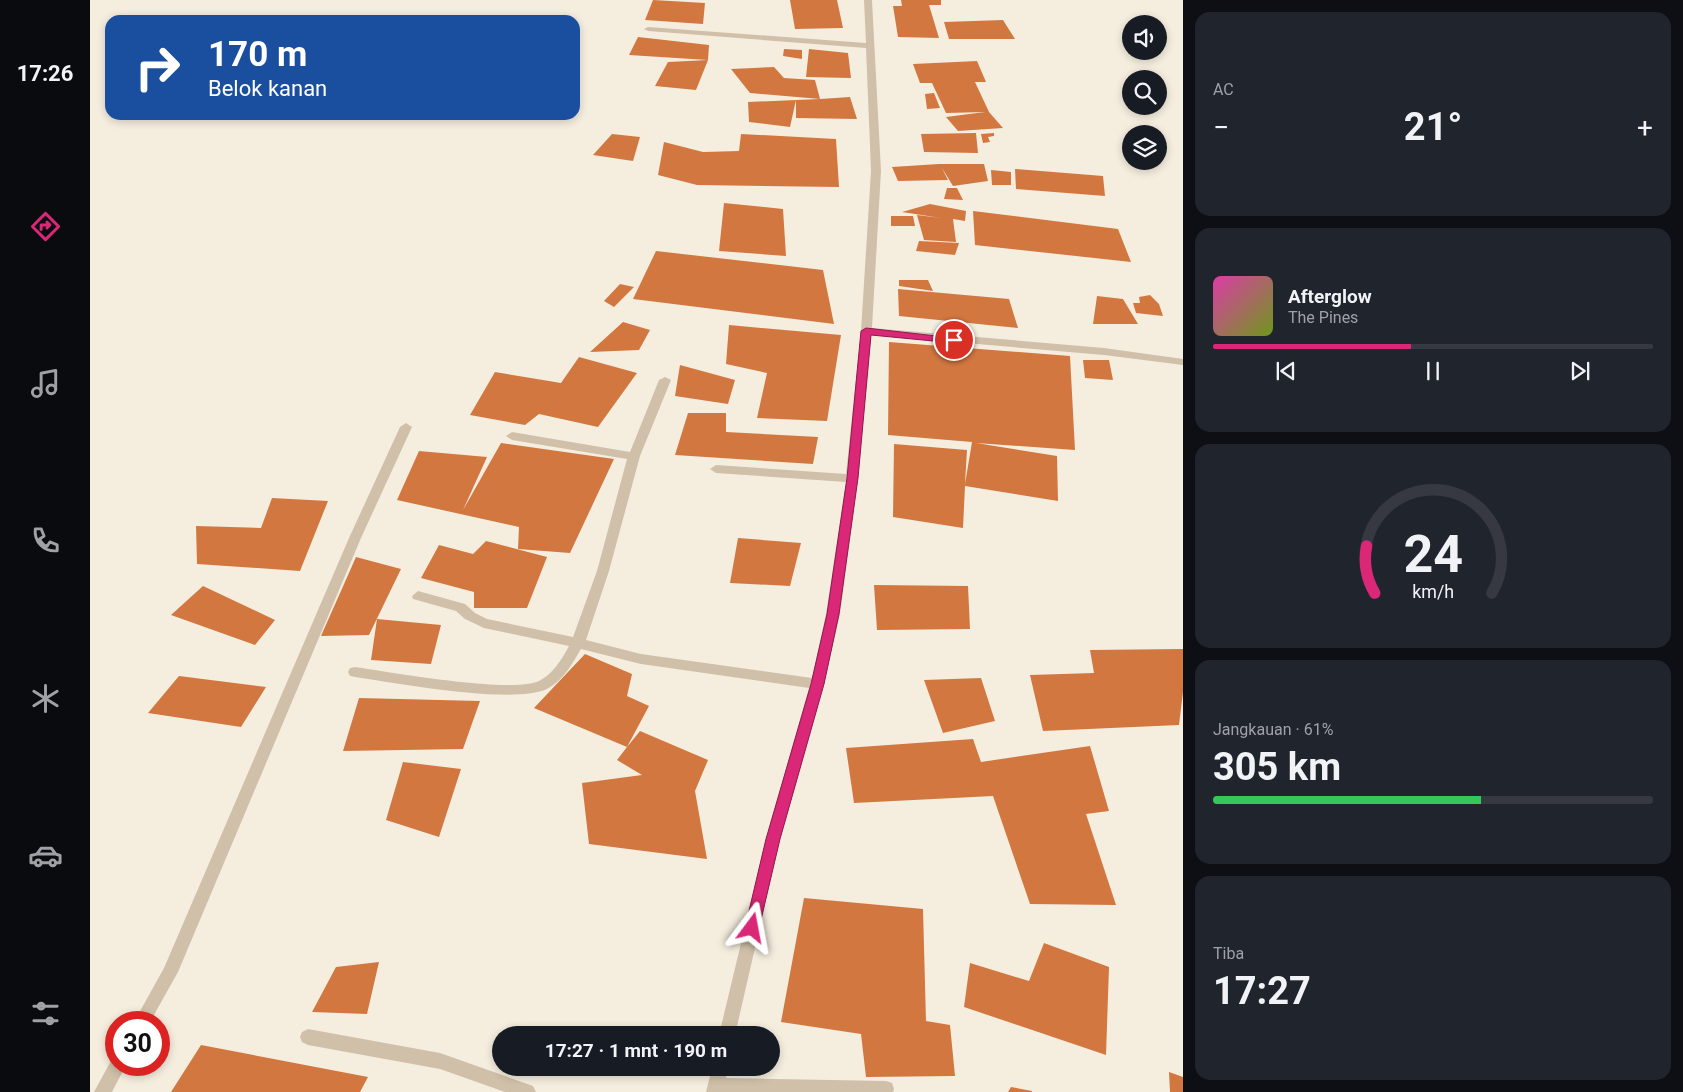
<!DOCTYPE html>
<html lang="id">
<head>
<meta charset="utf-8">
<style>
  :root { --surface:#171b24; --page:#20242c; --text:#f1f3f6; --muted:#9ea1a6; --line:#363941; --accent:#db2777 }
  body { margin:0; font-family:Roboto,sans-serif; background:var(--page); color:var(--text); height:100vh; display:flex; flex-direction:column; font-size:19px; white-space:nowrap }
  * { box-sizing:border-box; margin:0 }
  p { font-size:16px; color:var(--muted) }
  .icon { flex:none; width:28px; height:28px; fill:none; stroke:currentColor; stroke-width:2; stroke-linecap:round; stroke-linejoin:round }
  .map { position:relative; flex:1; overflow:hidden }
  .drawer { display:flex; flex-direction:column; gap:12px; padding:12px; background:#0d0f14; width:500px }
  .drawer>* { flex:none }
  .banner { position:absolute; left:15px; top:15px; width:475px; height:105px; border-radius:15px; box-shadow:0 2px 8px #0003; background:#1a4fa0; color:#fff; overflow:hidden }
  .controls { position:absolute; left:1032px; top:15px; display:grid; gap:10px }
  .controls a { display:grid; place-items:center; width:45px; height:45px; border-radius:50%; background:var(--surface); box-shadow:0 2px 8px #0003; font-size:25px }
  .speed { position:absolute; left:15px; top:1011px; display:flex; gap:10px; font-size:25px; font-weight:700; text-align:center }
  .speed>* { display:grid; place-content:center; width:65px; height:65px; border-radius:50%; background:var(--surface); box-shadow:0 2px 8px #0003; line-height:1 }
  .speed .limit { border:8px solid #d22; background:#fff; color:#111 }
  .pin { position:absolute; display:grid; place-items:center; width:42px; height:42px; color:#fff; margin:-21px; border:2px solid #fff; border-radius:50%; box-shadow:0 1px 5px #0007 }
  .me { position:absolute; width:55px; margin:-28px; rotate:13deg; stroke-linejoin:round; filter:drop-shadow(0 0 4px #0008) }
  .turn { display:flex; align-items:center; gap:18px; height:105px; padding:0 20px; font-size:22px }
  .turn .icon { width:65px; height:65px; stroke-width:2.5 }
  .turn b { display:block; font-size:35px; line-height:42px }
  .big { font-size:38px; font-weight:700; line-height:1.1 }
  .drawer .widget { flex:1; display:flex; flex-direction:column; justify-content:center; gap:8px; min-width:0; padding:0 18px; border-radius:15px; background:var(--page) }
  .drawer .dial { align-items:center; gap:0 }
  .dial svg { height:130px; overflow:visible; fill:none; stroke:var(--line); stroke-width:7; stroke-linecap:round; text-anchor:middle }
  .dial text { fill:var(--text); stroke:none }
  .song { display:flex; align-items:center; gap:15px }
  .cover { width:60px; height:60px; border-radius:8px; background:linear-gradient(135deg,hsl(320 70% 55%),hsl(80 70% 35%)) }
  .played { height:5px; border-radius:2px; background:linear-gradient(90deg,var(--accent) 45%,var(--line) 45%) }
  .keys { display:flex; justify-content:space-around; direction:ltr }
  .heat { display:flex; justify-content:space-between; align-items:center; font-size:28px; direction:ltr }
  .charge { height:8px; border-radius:4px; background:linear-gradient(90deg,#34c759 61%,var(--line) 0) }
  .trip { position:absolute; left:402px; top:1026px; width:288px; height:50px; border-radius:25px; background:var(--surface); box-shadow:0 2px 8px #0003; font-weight:700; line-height:50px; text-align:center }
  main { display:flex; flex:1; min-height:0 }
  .tabs { display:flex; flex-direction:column; width:90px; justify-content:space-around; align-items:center; background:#090b0e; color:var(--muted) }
  .tabs .icon { width:35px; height:35px }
  .tabs .selected { color:var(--accent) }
  .tabs b { font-size:22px; color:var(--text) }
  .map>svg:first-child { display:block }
  .building { fill:#d27740 }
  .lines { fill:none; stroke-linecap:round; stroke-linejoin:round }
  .minor { fill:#d0c0a9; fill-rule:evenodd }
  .route { fill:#db2777; stroke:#8e194d }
</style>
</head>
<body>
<main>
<nav class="tabs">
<b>17:26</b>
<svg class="icon selected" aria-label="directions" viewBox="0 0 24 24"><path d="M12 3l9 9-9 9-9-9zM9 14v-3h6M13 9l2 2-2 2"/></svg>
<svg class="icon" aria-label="music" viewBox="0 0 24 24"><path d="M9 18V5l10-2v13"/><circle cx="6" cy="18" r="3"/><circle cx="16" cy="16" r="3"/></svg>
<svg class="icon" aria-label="phone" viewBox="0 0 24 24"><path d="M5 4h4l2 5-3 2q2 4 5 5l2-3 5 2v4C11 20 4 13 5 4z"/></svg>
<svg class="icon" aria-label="climate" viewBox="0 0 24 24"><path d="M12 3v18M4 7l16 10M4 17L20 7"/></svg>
<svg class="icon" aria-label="car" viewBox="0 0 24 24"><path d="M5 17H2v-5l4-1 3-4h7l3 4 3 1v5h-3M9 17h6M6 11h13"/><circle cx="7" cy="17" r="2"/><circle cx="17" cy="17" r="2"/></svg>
<svg class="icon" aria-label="filters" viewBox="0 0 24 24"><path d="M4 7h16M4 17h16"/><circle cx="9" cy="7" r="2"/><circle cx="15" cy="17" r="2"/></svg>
</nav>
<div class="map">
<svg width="1093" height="1092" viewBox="0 0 1093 1092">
  <rect width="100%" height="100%" fill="#f5eedf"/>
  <path class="building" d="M563 0 615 3 613 24 555 20Z
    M700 0H747L753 28 705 29Z
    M811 0H851V5H839L849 38 808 37 803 6H812Z
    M913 20 925 39H859L854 22Z
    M548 37 619 45 618 60 539 55Z
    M694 49 712 50V59L693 56Z
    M719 49 758 53 761 78 716 77Z
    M618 60 606 90 565 86 578 62Z
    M887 61 896 82H885L899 112 913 128 868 131 856 117 895 112 856 113 842 83H830L823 64Z
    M684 67 694 78 725 80 730 99 760 97 767 119 706 118V100L730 99 660 93 641 69Z
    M844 93 850 108 837 109 835 94Z
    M706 100 700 127 659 122 658 102Z
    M886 133 888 153 834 152 831 134Z
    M904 133V136L898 137 900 142 893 143 891 134Z
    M522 134 550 137 543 161 503 155Z
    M651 134 746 139 749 187 607 185 568 175 574 142 613 152 649 151Z
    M849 164H894L898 181 863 186 852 168 858 180 808 181 802 167Z
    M925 169 1013 176 1015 196 926 189Z
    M901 170 921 172V185H902Z
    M857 188H867L873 200 854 199Z
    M634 203 693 209 696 256 629 251Z
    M840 204 876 211 875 221 863 219 866 242 834 240 827 215 851 218 812 212Z
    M883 211 1028 229 1041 262 885 245Z
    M801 216H823L825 226H801Z
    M829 241 869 243 865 255 826 251Z
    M566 251 733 270 744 324 543 299Z
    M809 280H838L843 291 809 286Z
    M530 284 544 287 524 307 514 301Z
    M808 289 919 299 928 328 809 316Z
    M1060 295 1069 304 1073 316 1046 313 1043 303H1050L1049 297Z
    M1007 296 1033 299 1048 324H1003Z
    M533 322 560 330 549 350 500 352Z
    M639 325 751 335 737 421 667 418 677 373 636 364Z
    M799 342 980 356 985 450 886 443 967 456 968 501 875 486 873 528 803 517 804 444 877 450 875 484 882 442 798 435Z
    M489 357 547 373 508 427 449 414 435 425 380 415 405 372 471 383Z
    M993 360H1019L1023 380 995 378Z
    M590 365 645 380 638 404 585 396Z
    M598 413H636V432L728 437 723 464 585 455Z
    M411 443 524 459 480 553 428 549 429 527 307 500 329 451 397 457 373 510Z
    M182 498 238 501 210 571 107 564 106 526 171 528Z
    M648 538 711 543 700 586 640 583Z
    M396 541 457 557 437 608H384V592L331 578 349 545 383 554Z
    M266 557 311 569 279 635 231 636Z
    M784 585 878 586 880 629 787 630Z
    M113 586 185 620 165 645 81 615Z
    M287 619 351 625 341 664 281 660Z
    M1093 649V692L1089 725 953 731 940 675 1004 673 1000 650Z
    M495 654 542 674 537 696 559 706 537 747 550 731 618 760 605 791 617 859 499 844 492 783 552 775 527 760 537 747 444 708Z
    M89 676 176 687 151 727 58 713Z
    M891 678 905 721 853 733 834 680Z
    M269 698 390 701 373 749 253 751Z
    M883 739 891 762 1000 746 1019 811 996 814 1026 905 940 904 903 796 764 803 756 748Z
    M313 762 371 769 349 837 296 820Z
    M714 898 833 909 836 1021 860 1025 865 1076 776 1077 771 1034 691 1022Z
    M954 943 1019 967 1016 1055 874 1007 880 963 939 981Z
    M289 962 277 1014 222 1012 246 967Z
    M111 1045 278 1077 270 1092H81Z
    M1079 1072 1093 1077V1092H1080Z
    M921 1087 942 1091V1092H918Z"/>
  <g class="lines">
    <path class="minor" d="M774 0H782L791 171 782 328 1014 348 1093 359V365L1014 355 781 335 768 478 750 614 734 684 690 839 645 1035H629L676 839 719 688 551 664 491 649C482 664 473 681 457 689 423 705 306 683 265 677L260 676 258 672 260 668 265 667C300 672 422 694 449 681 463 674 472 659 479 646L394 628 375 619 366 611 323 599 322 596 328 591 375 604 385 613 397 619 483 637 507 571 537 459 422 440 416 436 422 432 540 452 569 380 575 377 581 380 550 456 519 571 496 640 551 654 722 678 736 614 756 482 626 473 620 469 626 465 756 474 771 331 781 171 776 48 558 31 554 29 558 27 776 43Z
      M316 423 322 427 271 538 88 972 60 1022H44L74 968 259 538 310 427Z
      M218 1029 350 1053 443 1086 446 1092H415L350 1069 218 1045 212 1042 210 1037 212 1032Z
      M26 1058V1065H36L22 1092H4L22 1059Z
      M622 1068H638L636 1078 796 1081 802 1083 804 1089 803 1092H616Z"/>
  </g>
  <path class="route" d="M776 328 864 338 869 340 864 343 781 335 768 478 749 614 734 684 690 839 669 928 667 933 662 934 657 933 655 928 676 839 721 684 737 614 757 478 771 331Z"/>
</svg>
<div class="controls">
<a><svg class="icon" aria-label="sound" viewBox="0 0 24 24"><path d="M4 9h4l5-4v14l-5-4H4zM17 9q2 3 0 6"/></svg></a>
<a><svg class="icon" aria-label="search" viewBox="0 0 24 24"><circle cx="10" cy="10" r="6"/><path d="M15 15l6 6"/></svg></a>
<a><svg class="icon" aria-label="layers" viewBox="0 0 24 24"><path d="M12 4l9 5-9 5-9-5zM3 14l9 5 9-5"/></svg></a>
</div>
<div class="speed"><div class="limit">30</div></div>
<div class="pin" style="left:864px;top:340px;background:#d93025"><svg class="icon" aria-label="arrive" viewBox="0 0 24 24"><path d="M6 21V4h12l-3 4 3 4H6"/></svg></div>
<svg class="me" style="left:662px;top:928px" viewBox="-20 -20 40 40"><path d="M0-17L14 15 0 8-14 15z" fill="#db2777" stroke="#fff" stroke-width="4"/></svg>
<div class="trip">17:27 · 1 mnt · 190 m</div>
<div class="banner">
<div class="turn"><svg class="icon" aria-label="right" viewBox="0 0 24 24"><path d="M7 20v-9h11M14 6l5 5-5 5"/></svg><div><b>170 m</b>Belok kanan</div></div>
</div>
</div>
<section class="drawer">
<div class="widget"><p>AC</p>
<div class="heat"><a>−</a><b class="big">21°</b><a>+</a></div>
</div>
<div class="widget">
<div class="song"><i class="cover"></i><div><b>Afterglow</b><p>The Pines</p></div></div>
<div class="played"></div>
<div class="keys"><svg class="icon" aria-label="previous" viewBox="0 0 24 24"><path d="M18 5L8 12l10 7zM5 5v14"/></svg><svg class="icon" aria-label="pause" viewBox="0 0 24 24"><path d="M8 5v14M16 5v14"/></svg><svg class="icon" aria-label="next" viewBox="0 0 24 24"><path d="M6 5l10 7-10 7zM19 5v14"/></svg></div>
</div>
<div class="widget dial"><svg viewBox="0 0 100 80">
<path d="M14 69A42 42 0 1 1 86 69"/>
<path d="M14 69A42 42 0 0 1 9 40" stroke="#db2777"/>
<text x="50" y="56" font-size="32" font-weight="700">24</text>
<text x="50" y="72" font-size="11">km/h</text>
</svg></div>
<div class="widget"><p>Jangkauan · 61%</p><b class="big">305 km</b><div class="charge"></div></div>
<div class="widget"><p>Tiba</p><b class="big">17:27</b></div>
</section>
</main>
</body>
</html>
